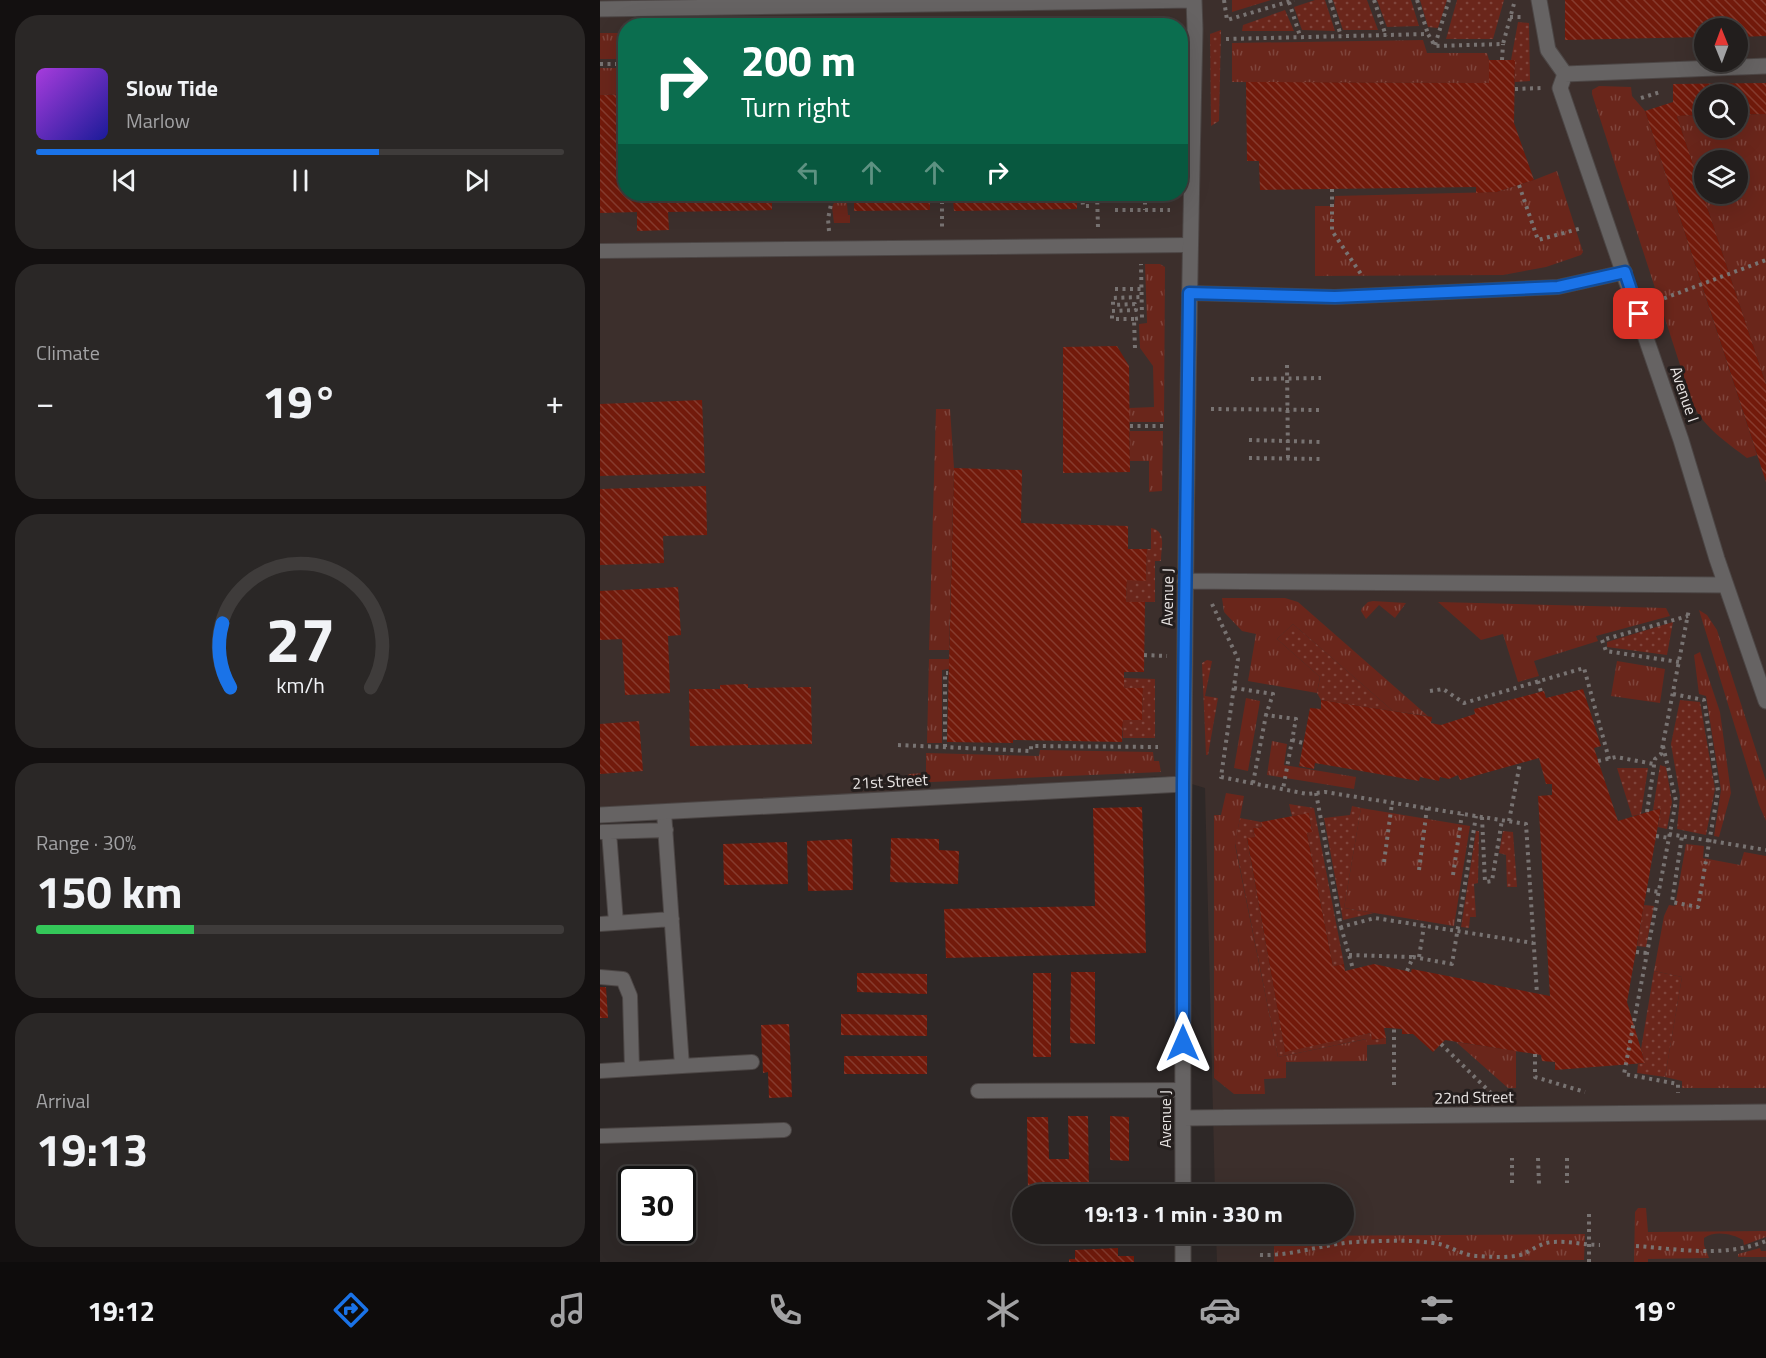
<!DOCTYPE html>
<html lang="en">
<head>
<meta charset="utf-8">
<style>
  :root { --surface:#221e1d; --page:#2a2726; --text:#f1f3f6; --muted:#a2a2a4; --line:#3f3c3b; --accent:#1a73e8 }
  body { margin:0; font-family:"Titillium Web",sans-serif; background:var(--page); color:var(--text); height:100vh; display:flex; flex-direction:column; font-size:22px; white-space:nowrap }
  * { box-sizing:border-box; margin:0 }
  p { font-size:20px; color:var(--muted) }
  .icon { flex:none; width:33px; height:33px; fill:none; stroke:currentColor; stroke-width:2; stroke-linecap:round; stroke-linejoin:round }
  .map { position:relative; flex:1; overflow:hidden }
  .details { display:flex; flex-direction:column; gap:15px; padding:15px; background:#131010; width:600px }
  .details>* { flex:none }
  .guide { position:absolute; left:18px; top:18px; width:570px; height:183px; border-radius:24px; box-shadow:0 6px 24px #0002,0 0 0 2px var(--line); background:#0b6e4f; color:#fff; overflow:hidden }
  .needle { width:39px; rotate:359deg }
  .fabs { position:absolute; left:1094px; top:18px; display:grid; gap:12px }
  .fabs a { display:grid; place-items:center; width:54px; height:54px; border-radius:50%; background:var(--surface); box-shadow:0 6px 24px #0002,0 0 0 2px var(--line); font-size:30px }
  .speed { position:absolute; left:18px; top:1166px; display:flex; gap:12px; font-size:30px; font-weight:700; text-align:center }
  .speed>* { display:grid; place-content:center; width:78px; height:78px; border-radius:50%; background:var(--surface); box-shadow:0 6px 24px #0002,0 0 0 2px var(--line); line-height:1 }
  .speed .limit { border:3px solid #111; border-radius:9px; background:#fff; color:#111 }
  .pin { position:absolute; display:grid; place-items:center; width:51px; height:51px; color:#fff; margin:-26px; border-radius:12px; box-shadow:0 3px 9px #0006 }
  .me { position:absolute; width:66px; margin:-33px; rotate:0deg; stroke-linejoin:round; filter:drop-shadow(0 0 4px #0008) }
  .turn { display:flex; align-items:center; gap:21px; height:126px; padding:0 24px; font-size:27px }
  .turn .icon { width:78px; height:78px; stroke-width:2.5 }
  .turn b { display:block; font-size:42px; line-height:51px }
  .lanes { display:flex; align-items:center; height:57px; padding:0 24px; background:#0003; justify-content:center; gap:30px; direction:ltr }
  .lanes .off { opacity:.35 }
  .big { font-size:45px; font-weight:700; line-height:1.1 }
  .details .tile { flex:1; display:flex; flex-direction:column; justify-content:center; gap:9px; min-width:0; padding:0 21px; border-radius:24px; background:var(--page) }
  .details .dial { align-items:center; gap:0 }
  .dial svg { height:156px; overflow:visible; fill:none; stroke:var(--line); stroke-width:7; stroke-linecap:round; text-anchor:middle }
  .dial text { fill:var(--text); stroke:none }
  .song { display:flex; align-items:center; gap:18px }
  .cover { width:72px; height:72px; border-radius:9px; background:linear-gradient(135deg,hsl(280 70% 55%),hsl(240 70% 35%)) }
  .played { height:6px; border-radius:3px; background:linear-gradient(90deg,var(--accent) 65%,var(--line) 65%) }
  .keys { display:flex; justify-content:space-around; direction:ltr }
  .heat { display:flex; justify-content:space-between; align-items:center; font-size:33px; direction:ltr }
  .charge { height:9px; border-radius:4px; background:linear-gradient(90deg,#34c759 30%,var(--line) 0) }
  .trip { position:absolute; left:412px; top:1184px; width:342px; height:60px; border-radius:30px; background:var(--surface); box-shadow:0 6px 24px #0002,0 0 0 2px var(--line); font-weight:700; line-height:60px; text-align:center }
  .tab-bar { display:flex; height:96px; justify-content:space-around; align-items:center; background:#0e0c0c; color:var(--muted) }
  .tab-bar .icon { width:42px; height:42px }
  .tab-bar .selected { color:var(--accent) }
  .tab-bar b { font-size:27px; color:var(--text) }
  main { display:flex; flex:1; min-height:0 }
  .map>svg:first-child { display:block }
  .built { fill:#3c2f2c; fill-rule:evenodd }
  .grass { fill:url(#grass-tufts); fill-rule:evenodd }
  .park { fill:url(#park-dots) }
  .building { fill:url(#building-back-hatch) }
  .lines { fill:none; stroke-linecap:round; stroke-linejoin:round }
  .service-casing { stroke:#4c4645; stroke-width:16 }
  .pedestrian-casing { stroke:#4c4645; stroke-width:17 }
  .minor-casing { stroke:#4c4645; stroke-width:17 }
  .path { stroke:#787372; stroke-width:4; stroke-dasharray:3 4.5; stroke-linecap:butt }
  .service { stroke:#666363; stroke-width:14 }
  .pedestrian { stroke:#666363; stroke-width:15 }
  .minor { stroke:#666363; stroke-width:15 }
  .route-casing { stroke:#114b97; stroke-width:15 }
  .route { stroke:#1a73e8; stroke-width:10 }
  .labels { text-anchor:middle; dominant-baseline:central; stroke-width:6; stroke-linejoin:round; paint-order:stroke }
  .street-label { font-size:16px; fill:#e9e5e4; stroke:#241e1d }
</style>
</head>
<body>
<main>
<section class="details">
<div class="tile">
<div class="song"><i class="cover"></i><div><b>Slow Tide</b><p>Marlow</p></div></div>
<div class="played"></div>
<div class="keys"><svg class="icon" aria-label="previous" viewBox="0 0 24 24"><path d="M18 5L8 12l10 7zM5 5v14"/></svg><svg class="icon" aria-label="pause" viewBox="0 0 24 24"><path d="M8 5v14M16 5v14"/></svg><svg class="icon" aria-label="next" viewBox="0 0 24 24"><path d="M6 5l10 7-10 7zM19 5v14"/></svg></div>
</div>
<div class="tile"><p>Climate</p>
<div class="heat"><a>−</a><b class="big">19°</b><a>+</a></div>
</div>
<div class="tile dial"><svg viewBox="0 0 100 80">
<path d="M14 69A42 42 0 1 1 86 69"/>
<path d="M14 69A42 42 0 0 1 10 36" stroke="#1a73e8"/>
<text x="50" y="56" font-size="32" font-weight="700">27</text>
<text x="50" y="72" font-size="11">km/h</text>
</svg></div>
<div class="tile"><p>Range · 30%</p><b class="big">150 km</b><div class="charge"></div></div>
<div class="tile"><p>Arrival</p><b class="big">19:13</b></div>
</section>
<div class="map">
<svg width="1166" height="1262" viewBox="0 0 1166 1262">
  <defs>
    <pattern id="grass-tufts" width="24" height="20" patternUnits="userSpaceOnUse" patternTransform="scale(1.5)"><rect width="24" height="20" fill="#6a261b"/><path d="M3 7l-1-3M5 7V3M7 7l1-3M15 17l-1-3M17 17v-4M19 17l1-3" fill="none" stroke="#7f453c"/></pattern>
    <pattern id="park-dots" width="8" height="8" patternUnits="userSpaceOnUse" patternTransform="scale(1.5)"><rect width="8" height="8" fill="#6a261b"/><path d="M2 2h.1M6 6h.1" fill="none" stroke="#7f453c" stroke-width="1.8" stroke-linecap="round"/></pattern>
    <pattern id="building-back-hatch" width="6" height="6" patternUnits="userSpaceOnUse" patternTransform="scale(1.5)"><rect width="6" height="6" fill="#721a0b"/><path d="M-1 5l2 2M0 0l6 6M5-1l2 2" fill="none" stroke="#863b2e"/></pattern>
  </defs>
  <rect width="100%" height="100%" fill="#2e2827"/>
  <path class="built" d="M0 0H1166V1262H617L616 1233H744V1194H615L605 788 565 776 184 799 0 807ZM26 26H580V194H26ZM1104 28H1137V62H1104ZM1104 94H1137V128H1104ZM1104 160H1137V194H1104Z"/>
  <path class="grass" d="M632 0H671L632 12Z
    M554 21 561 25H350Z
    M0 33H25V59H0Z
    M823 40 827 53H887L889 60V83L632 82V43Z
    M0 68H25V94L0 95Z
    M999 86 1031 87 1032 96 1045 111 1157 455 1147 458C1126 442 1105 428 1093 405L992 94V90Z
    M1166 114V384L1077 116 1104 115V128H1137V115ZM1104 160H1137V194H1104Z
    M957 171 983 252 981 255 946 267 903 275 715 276V206H734L735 196 897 192 934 180Z
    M238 194H246L248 215H250V223H234L232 207Z
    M545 264H560L565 267 564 422H529V408L554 407 553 366 540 348 539 324 547 323Z
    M336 409H350L354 468 349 650H329Z
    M530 431H563L562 491 549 492V461H530Z
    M622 598H685L698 602 828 716 793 711 693 624 677 639 720 677 717 693 648 681 656 634 642 631 624 612Z
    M768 602 773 601 806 603 795 618 779 605 766 619 761 611 762 608Z
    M838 602 1066 608 1070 616 996 636 998 641 934 661 939 676 918 682 903 634 881 640Z
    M1099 610 1107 615 1117 630 1166 781V821L1159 805Z
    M1100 652 1120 712 1131 793 1119 837 1114 836 1121 790 1106 696 1099 694 1094 655Z
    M329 659H349V669L342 670V743H327Z
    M1017 661 1065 669 1060 703 1011 696Z
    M646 698 660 701 648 771 634 768Z
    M672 741 687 744 684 765 756 777 754 789 667 775Z
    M440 750 553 752 554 761H559L561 772 309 783 307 777 309 774 326 773V753L439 756Z
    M626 793 644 796 635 845 678 1057 767 1039V1061L686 1062V1078L664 1079 665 1094H634L614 1078V815H621Z
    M761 808 870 826 854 926 744 908Z
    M1086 844 1104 846 1103 858 1140 865 1144 852 1166 856V1088H1082V1081L1065 1077 1082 977 1054 971 1064 916 1069 905 1075 906Z
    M856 1042 916 1051V1088H908Z
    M1038 1208H1046L1048 1232 1166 1231V1237L1144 1245 1143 1240C1133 1234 1115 1230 1104 1238V1245L1109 1258 1048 1259V1262H1034L1035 1212Z
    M674 1233H688V1236L985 1234 984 1260 674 1262Z
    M1160 1248 1161 1251H1166V1257H1138V1254Z"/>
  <path class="park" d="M715 0H725L735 31 702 30 694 7Z
    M733 0H767L778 30H743Z
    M777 0H811L819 26 787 27Z
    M820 0H847L838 28 828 27Z
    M857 0H904L893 39H846Z
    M685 10 694 31H642L643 25Z
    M918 22 929 23 930 81 915 82V60H911Z
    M621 30 619 121 611 126 610 34Z
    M551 528C567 531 561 547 561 561H555V602H526L527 580H546L547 549H551Z
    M1073 622 1067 655 1007 647V642Z
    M693 624 793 711 721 700 717 693 720 677 677 639Z
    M607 660 612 661 605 696 618 698 608 755H606L602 663Z
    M524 678 555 679V738H523V720H542L543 689 524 688Z
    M1080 700 1100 702 1115 789 1106 835 1077 829 1080 796 1071 744Z
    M1060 765 1066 767 1072 802 1067 829 1058 827 1061 808 1053 810Z
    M1017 768H1048L1041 814 1032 816Z
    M689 804 714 808 744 964 733 966 707 833 712 831 709 814 692 816Z
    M752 806 761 808 744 908 774 913 743 920 724 818 750 815Z
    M640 818 661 822 662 827 653 828 655 837 647 839 685 1051 771 1033 773 1040 786 1038V1044L767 1045 766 1039 678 1057 635 843Z
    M876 831H879L878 883 874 884 876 917H870L869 928 861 927Z
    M903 831 913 832 917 887H907L906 855 899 853Z
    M1044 905 1054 906 1046 947 1037 946Z
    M1054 971 1082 977 1065 1077 1037 1073 1038 1064 1045 1063 1041 1049Z"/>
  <path class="building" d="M965 0H1166V36L1137 37V28H1104V37L965 40Z
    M889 60H915L914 123 934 180 897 192 876 193V187L660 190 659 161H647L646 82 889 83Z
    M1166 83V114L1137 115V94H1104V115L1077 116 1166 384V482L1045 111 1073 102V84Z
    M26 94V194H172V210L68 212 69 230 37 231V212L0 213V95Z
    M254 194H477V209L354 211 353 200 330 201V210L254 211Z
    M517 346 529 366 530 472 463 473V347Z
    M102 400 105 473 0 476V404Z
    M354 468 422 470 421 523 528 526V549H547L546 581 527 580 526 602H545L544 672H524V688H543L542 720H523L522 742 413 740V743L347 742Z
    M106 486 107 535 63 536 64 563 0 565V489Z
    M78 587 81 635 68 636 70 693 25 695 22 639 0 640V591Z
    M148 684V688L211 687 212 744 90 746 89 689H120V685Z
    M983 689 1001 746 994 748 1018 821 1061 808 1027 1002 1045 1063 955 1070V1062L942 1061 941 1055 845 1040 833 1052 813 1034H802V1029L789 1028H784L786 1038 772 1040 771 1033 685 1052 647 838 655 837 653 828 662 827 661 822 709 813 712 832 707 833 733 966 744 964 745 971 774 964 811 972 812 969 950 996 938 796 952 795V784H946L939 758 860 780 858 775 849 779 840 777 839 781 820 777 819 781 715 763 714 769 699 766 710 708 721 709V700L832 717 831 723 841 725 875 714 874 709 944 691 946 698Z
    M39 721 43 771 0 774V724Z
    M542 807 546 953 346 958 344 909 495 906 493 808Z
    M291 838 339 839V850L359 851 358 884 290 882Z
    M252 839 253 890 208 891 207 841Z
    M187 842 188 884 124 885 123 844Z
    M471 972H495V1044L470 1043Z
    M257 973 327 974V994L257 992Z
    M433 973H451V1057H433Z
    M0 987H6L8 1018H0Z
    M241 1014 327 1015V1036L241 1035Z
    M189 1024 192 1097 169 1098 168 1072 163 1073 161 1025Z
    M244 1056H327V1074H244Z
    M468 1116H488L489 1191 428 1193 427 1117H448L449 1159H469Z
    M510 1116 529 1117V1161L510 1160Z
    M518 1248V1256H534V1262H469V1259H475V1250Z"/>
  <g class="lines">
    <defs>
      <path id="service" d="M0 251 590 245
        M589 293 735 297 958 287 1025 272
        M2 832 66 830
        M9 832 16 923
        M0 924 72 919
        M0 977 23 979 30 996 32 1069
        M82 1066 152 1062
        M0 1071 82 1066 64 812
        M378 1091 583 1090
        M0 1136 184 1130"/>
      <path id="pedestrian" d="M939 0 948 50 965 74"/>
      <path id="minor" d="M0 9 594 0 595 29C586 417 582 806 583 1194
        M1166 66 965 74 960 88 1081 440 1117 559 1166 701
        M585 581 1126 585
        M0 815 583 784
        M583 1118 1166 1112
        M583 1233V1262"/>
    </defs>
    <use href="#service" class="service-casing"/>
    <use href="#pedestrian" class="pedestrian-casing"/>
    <use href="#minor" class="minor-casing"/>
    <path class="path" d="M624 0 627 20 694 0
      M730 0 741 36
      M774 0 786 36
      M817 0 828 34
      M689 2 700 36
      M910 17H924
      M626 39 828 34 835 46 903 44 915 0
      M835 45 849 0
      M902 60 903 44
      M0 64H26
      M915 89 941 88
      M1041 98 1060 92
      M919 185 938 240 982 228
      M732 189V231L763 277
      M482 194 483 206H489V194
      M497 194 498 227
      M545 194V210
      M342 201V229
      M515 210H570
      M229 231 228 219 233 194
      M515 289H541
      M1057 301 1166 260
      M534 319H512V311L536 310 535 304 513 305V298L541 297
      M535 348 534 319 542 318 541 264
      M687 365 688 459
      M651 379 721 378
      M611 409 721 410
      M530 426H567
      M649 440 721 442
      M649 458 721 459
      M612 604 638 659 621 777 707 794 725 792 926 824 937 994
      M544 655 567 656
      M1079 662 1006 651 1002 640 1088 616
      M938 681 941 692
      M634 688 673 694 666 715
      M830 691 843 689 864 703 984 668 1009 759
      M1073 694 1104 700 1118 791 1098 907 1072 902 1082 836
      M692 740 703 743
      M298 745 431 751V746L558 747
      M1063 746 1076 801 1024 1074 1078 1084V1093
      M345 747V673H348
      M998 761 1016 757 1054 764
      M653 783 666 715 696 719 683 789
      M716 793 741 927 775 918 933 943
      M1047 812 1055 759 1061 754 1089 609
      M882 817 885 882 892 881 902 820
      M909 821 920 763
      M1069 834 1166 850
      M1056 836 1069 838
      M784 862 792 803
      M819 870 827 808
      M853 875 862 814
      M1047 890 1059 892
      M741 927 753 969
      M1036 952 1047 953
      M749 955 813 957
      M819 957 824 926
      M807 971 813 957 852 964 876 816
      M841 1044 892 1094
      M935 1054V1077L985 1092
      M794 1085V1028
      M938 1158 939 1184
      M967 1158V1183
      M912 1183V1158
      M1036 1246C1079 1249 1124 1258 1166 1241
      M660 1255C693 1256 723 1244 756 1242 783 1241 812 1239 839 1244 852 1247 864 1256 878 1256 892 1257 907 1258 920 1255 932 1251 941 1242 954 1242 969 1241 985 1245 1000 1245
      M989 1262V1210"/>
    <use href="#service" class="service"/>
    <use href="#pedestrian" class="pedestrian"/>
    <use href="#minor" class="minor"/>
  </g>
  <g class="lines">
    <defs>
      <path id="route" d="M583 1043V784L589 293 735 297 958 287 1025 272 1039 314"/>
    </defs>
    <use href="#route" class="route-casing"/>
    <use href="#route" class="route"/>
  </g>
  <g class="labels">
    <g class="street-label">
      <text transform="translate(1085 394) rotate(71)">Avenue I</text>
      <text transform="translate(567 597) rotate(-89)">Avenue J</text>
      <text transform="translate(290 781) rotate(-3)">21st Street</text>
      <text transform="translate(874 1097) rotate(-1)">22nd Street</text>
      <text transform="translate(565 1119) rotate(-90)">Avenue J</text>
    </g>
  </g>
</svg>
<div class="fabs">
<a><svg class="needle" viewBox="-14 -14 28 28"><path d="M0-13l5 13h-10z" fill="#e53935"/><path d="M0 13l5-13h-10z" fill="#a2a2a4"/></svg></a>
<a><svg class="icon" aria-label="search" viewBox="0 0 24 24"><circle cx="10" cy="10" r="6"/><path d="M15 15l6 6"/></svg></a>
<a><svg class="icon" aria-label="layers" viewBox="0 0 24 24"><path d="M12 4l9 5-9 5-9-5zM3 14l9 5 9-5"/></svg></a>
</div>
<div class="speed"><div class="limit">30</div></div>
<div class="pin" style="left:1039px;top:314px;background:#d93025"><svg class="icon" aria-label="arrive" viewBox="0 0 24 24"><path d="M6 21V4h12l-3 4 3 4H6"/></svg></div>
<svg class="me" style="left:583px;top:1043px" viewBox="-20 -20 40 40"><path d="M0-17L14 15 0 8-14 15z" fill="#1a73e8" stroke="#fff" stroke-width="4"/></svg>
<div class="trip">19:13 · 1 min · 330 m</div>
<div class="guide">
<div class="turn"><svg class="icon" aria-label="right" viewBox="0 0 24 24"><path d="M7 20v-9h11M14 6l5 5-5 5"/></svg><div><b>200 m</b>Turn right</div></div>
<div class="lanes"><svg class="icon off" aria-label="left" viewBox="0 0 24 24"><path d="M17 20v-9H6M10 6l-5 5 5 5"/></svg><svg class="icon off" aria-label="ahead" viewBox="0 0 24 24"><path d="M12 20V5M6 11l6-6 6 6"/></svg><svg class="icon off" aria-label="ahead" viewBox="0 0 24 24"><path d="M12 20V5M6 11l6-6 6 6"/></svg><svg class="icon" aria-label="right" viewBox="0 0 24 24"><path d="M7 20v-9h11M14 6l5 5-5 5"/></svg></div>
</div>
</div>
</main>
<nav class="tab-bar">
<b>19:12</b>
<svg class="icon selected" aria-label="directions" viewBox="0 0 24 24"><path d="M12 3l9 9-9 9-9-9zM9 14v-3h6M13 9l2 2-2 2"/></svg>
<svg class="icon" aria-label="music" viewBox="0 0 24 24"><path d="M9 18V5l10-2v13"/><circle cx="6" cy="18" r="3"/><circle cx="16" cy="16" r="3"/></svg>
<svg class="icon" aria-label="phone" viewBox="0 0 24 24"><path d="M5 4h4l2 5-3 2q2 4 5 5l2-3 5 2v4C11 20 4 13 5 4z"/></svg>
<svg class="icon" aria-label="climate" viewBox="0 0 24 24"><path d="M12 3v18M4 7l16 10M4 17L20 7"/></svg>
<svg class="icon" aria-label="car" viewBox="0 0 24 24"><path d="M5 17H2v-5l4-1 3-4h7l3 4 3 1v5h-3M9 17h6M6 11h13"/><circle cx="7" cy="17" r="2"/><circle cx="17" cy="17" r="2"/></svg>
<svg class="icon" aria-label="filters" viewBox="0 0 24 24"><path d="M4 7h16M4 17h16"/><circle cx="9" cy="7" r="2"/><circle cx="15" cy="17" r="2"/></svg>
<b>19°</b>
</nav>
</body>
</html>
